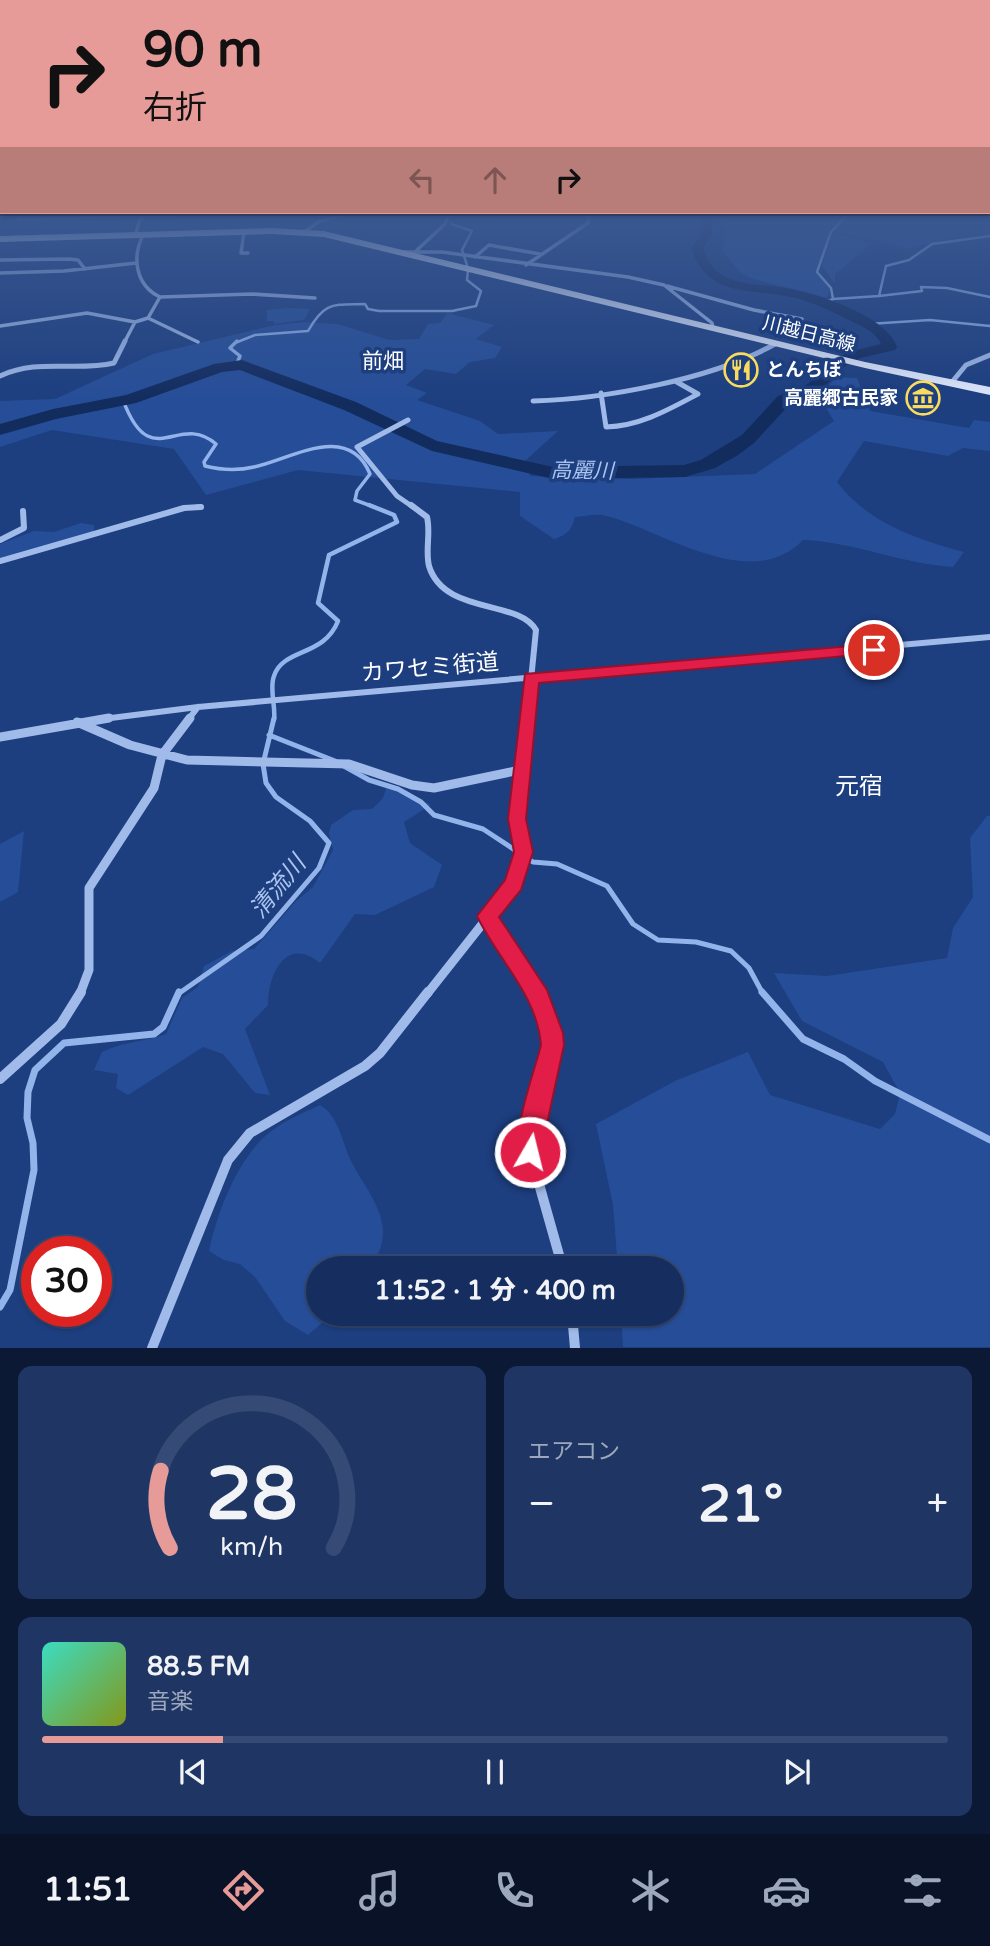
<!DOCTYPE html>
<html lang="ja">
<head>
<meta charset="utf-8">
<style>
  :root { --surface:#162e5f; --page:#1f3665; --text:#f1f3f6; --muted:#9ea8bd; --line:#354a74; --accent:#e69b98 }
  body { margin:0; font-family:"Varela Round","Noto Sans JP",sans-serif; background:var(--page); color:var(--text); height:100vh; display:flex; flex-direction:column; font-size:26px; white-space:nowrap }
  * { box-sizing:border-box; margin:0 }
  p { font-size:23px; color:var(--muted) }
  .icon { flex:none; width:38px; height:38px; fill:none; stroke:currentColor; stroke-width:2; stroke-linecap:round; stroke-linejoin:round }
  .map { position:relative; height:1348px; overflow:hidden }
  .side { display:flex; flex-direction:column; gap:18px; padding:18px; background:#0c1934; flex:1 }
  .side>* { flex:none }
  .hud { position:absolute; left:0px; top:0px; width:990px; height:214px; box-shadow:0 2px 5px #0004,0 0 0 2px var(--line); background:#e69b98; color:#111; overflow:hidden }
  .speed { position:absolute; left:21px; top:1236px; display:flex; gap:14px; font-size:35px; font-weight:700; text-align:center }
  .speed>* { display:grid; place-content:center; width:91px; height:91px; border-radius:50%; background:var(--surface); box-shadow:0 2px 5px #0004,0 0 0 2px var(--line); line-height:1 }
  .speed .limit { border:10px solid #d22; background:#fff; color:#111 }
  .pin { position:absolute; display:grid; place-items:center; width:60px; height:60px; color:#fff; margin:-30px; border:4px solid #fff; border-radius:50%; box-shadow:0 2px 7px #0007 }
  .me { position:absolute; width:77px; margin:-38px; rotate:8deg; stroke-linejoin:round; filter:drop-shadow(0 0 5px #0008) }
  .turn { display:flex; align-items:center; gap:24px; height:147px; padding:0 28px; font-size:32px }
  .turn .icon { width:91px; height:91px; stroke-width:2.5 }
  .turn b { display:block; font-size:49px; line-height:60px }
  .lanes { display:flex; align-items:center; height:66px; padding:0 28px; background:#0003; justify-content:center; gap:35px; direction:ltr }
  .lanes .off { opacity:.35 }
  .big { font-size:52px; font-weight:800; line-height:1.1 }
  .side .card { flex:1; display:flex; flex-direction:column; justify-content:center; gap:10px; min-width:0; padding:0 24px; border-radius:14px; background:var(--page) }
  .side .dial { align-items:center; gap:0 }
  .dial svg { height:182px; overflow:visible; fill:none; stroke:var(--line); stroke-width:7; stroke-linecap:round; text-anchor:middle }
  .dial text { fill:var(--text); stroke:none }
  .song { display:flex; align-items:center; gap:21px }
  .cover { width:84px; height:84px; border-radius:10px; background:linear-gradient(135deg,hsl(170 70% 55%),hsl(70 70% 35%)) }
  .played { height:7px; border-radius:4px; background:linear-gradient(90deg,var(--accent) 20%,var(--line) 20%) }
  .keys { display:flex; justify-content:space-around; direction:ltr }
  .heat { display:flex; justify-content:space-between; align-items:center; font-size:38px; direction:ltr }
  .side .tiles { flex:1; display:grid; gap:18px; grid-template-columns:1fr 1fr }
  .card:last-child { grid-column:span 2 }
  .trip { position:absolute; left:306px; top:1256px; width:378px; height:70px; border-radius:35px; background:var(--surface); box-shadow:0 2px 5px #0004,0 0 0 2px var(--line); font-weight:800; line-height:70px; text-align:center }
  .dock { display:flex; height:112px; justify-content:space-around; align-items:center; background:#091226; color:var(--muted) }
  .dock .icon { width:49px; height:49px }
  .dock .on { color:var(--accent) }
  .dock b { font-size:32px; color:var(--text) }
  .map>svg:first-child { display:block }
  .green { fill:#264e98 }
  .lines { fill:none; stroke-linecap:round; stroke-linejoin:round }
  .stream-far4 { stroke:#93b3eb; stroke-width:2.5 }
  .stream-far3 { stroke:#93b3eb; stroke-width:3.5 }
  .stream-far2 { stroke:#93b3eb; stroke-width:4.5 }
  .stream-far1 { stroke:#93b3eb; stroke-width:5 }
  .stream { stroke:#93b3eb; stroke-width:7 }
  .river { fill:#132c5e; fill-rule:evenodd }
  .street-far4 { stroke:#a0bae9; stroke-width:3.5 }
  .street-far3 { stroke:#a0bae9; stroke-width:5 }
  .street-far2 { stroke:#a0bae9; stroke-width:6 }
  .street-far1 { stroke:#a0bae9; stroke-width:9 }
  .street { stroke:#a0bae9; stroke-width:10 }
  .primary { fill:#e3ebfe; fill-rule:evenodd }
  .route { fill:#e11d48; stroke:#92132f; stroke-width:2 }
  .labels { text-anchor:middle; dominant-baseline:central; stroke-width:7; stroke-linejoin:round; paint-order:stroke }
  .far-street-label { font-size:19px; fill:#fff; stroke:#1d3e7f }
  .far-poi-label { font-size:19px; font-weight:bold; fill:#fff; stroke:#1d3e7f; text-anchor:start }
  .far-neighbourhood-label { font-size:21px; fill:#fff; stroke:#1d3e7f }
  .far-water-label { font-size:21px; font-style:italic; fill:#abc4f0; stroke:#1d3e7f }
  .street-label { font-size:23px; fill:#fff; stroke:#1d3e7f }
  .neighbourhood-label { font-size:24px; fill:#fff; stroke:#1d3e7f }
  .water-label { font-size:24px; font-style:italic; fill:#abc4f0; stroke:#1d3e7f }
</style>
</head>
<body>
<div class="map">
<svg width="990" height="1348" viewBox="0 0 990 1348">
  <rect width="100%" height="100%" fill="#1d3e7f"/>
  <path class="green" d="M728 214H990V235L961 236 908 249 831 230 816 272 830 288 827 297H824L753 279 741 273 723 252Z
    M833 233 873 243 835 274V284L822 265Z
    M288 308 310 309 304 320 274 324 273 321H267V310Z
    M447 313 494 325 476 339 502 347 495 358 470 362 456 374 425 369 406 385 427 393 417 400 480 421 498 434 558 431 525 461 530 476 630 479 755 474 834 421 819 397 836 377 857 378 870 411 969 428 974 420 990 422V451L963 448 948 456 864 441 837 482C868 523 916 539 964 552L953 567C902 564 855 542 803 540 751 594 663 531 607 516 598 513 585 516 575 517 572 530 567 535 554 539L520 516V492L298 470 206 495 174 449 52 430 0 447V401L55 399 153 354 275 325 305 322 338 324 389 340 419 339 428 324 440 323Z
    M81 523 94 525V533L0 559V544L34 531 54 532Z
    M387 785 397 787 431 805 404 822 410 843 442 865 434 887 375 915 355 914 320 963C286 935 268 974 268 1005L245 1029 270 1095 255 1093 223 1054 203 1047 128 1095 116 1088 118 1074 94 1070 102 1052C122 1042 144 1042 166 1034L182 998 198 987 204 966 232 951 254 949 296 901 313 887 333 850 329 834 331 825 353 810 372 809 383 798Z
    M987 816H990V1347H623L621 1314H672V1269H618L613 1205 596 1124 675 1081 748 1052 770 1095 880 1129 895 1114 900 1093 883 1062 802 1021 774 973 827 976 947 958 953 928 973 897 970 838Z
    M24 831 18 892 0 902V844Z
    M320 1105C339 1116 342 1142 351 1161 362 1183 381 1204 383 1230 383 1248 378 1257 366 1269H318V1314H332L308 1335 285 1321 255 1277 240 1264 224 1260 209 1251C217 1213 235 1166 263 1138 279 1123 300 1114 320 1105Z"/>
  <g class="lines">
    <path class="stream-far4" d="M451 224 472 231 462 250 467 265
      M879 296 922 291 921 287 947 288 990 297
      M833 299 879 296 886 266 909 260 932 244 990 236
      M826 302 833 299 831 288 817 272 831 232 848 214
      M868 324 930 320 990 326
      M235 343 255 335 308 331C325 301 333 305 365 304L368 309 379 311H452L476 306 481 291 467 280 468 270"/>
    <path class="stream-far3" d="M236 366 240 356 230 348 237 341
      M123 400C151 475 178 411 216 444L204 462 205 466C221 470 237 471 254 467 289 460 348 421 370 474L357 491 355 500 374 507"/>
    <path class="stream-far2" d="M274 720C276 706 269 689 274 676 283 648 324 657 338 621L318 603 329 555 397 522 394 515 369 505"/>
    <path class="stream-far1" d="M269 735 335 761
      M342 765 369 780 398 789 421 802 434 815 483 829 533 862 557 864 607 886 633 924 658 940 696 942 731 951 749 968 763 994
      M178 994 261 936 319 868 329 843 310 821 276 797 266 783 263 764 274 718"/>
    <path class="stream" d="M762 992 803 1039 844 1059 875 1081 990 1140
      M0 1307 10 1290 34 1170 33 1143 27 1118 28 1092 35 1070 64 1043 154 1034 163 1027 179 992"/>
    <path class="river" d="M701 214H713L712 236 703 248C708 261 713 271 726 277 745 286 770 285 791 289 819 294 888 317 897 347L895 350 860 358 840 369 820 392 790 404 754 443 738 455 715 468 685 477 553 479 432 451 344 410 240 370 222 372 136 403 56 419 0 435V424L53 409 126 395 214 364 242 360 356 402 437 441 553 467 684 465 701 460 742 435 778 396 808 384 828 363 849 352 881 344C876 332 863 327 851 321 833 312 815 303 796 298 753 287 708 300 691 248L700 236Z"/>
    <path class="street-far4" d="M20 214 18 219 192 214
      M0 216 17 214
      M244 232 241 253H248
      M304 232 320 221 347 214
      M135 235 140 220 146 215
      M417 250 445 224 448 216 458 214
      M402 252H442L628 277 664 285 712 323 713 328
      M475 257 489 245 540 254
      M0 260 69 259 78 260 85 269
      M526 265 588 223 589 214
      M0 273 64 271 136 263
      M667 286 754 310 802 319
      M160 297 252 294 315 298
      M148 318 198 342
      M0 326 87 313 135 322
      M124 343 135 322 148 318 160 297C135 285 132 257 143 235"/>
    <path class="street-far3" d="M0 376C38 358 75 372 114 363L125 341
      M952 382 966 365 990 355
      M601 393 606 427C640 426 668 410 698 394L675 381
      M533 401C605 399 713 379 775 344
      M408 420 357 447 397 496 413 507
      M197 507H201"/>
    <path class="street-far2" d="M411 505 427 517C431 533 425 550 429 566 444 615 518 599 536 630L527 720
      M0 540 24 528 23 511
      M0 561 184 508 201 507
      M95 720 198 707 990 637
      M188 720 198 707"/>
    <path class="street-far1" d="M77 722 130 745 187 760 349 764 412 785 434 788 520 770
      M0 737 109 718
      M487 917 537 994
      M80 994 89 970V888L154 788 162 755 190 718
      M427 994 514 884 524 852 517 819 527 718"/>
    <path class="street" d="M536 992 550 1027 553 1045 531 1133 530 1152 563 1269
      M0 1079 61 1024 81 992
      M572 1314 575 1348
      M152 1348 228 1160 250 1133 365 1066 380 1053 428 992"/>
    <path class="primary" d="M272 228 324 231 865 362 990 387V395L865 368 324 237 272 234 0 242V236Z"/>
  </g>
  <linearGradient id="sky" x2="0" y2="1"><stop stop-color="#102246"/><stop offset="0.53" stop-color="#3a5890"/><stop offset="1" stop-color="#3a5890" stop-opacity="0"/></linearGradient>
  <rect width="990" height="403" fill="url(#sky)"/>
  <path class="route" d="M874 644 880 646V653L539 683 526 819 533 852 521 890 499 917 547 990 563 1033 564 1045 539 1161 530 1164 521 1161C510 1134 534 1074 541 1045 537 995 498 960 477 916L505 880 514 852 508 819 525 674Z"/>
  <defs>
    <symbol id="restaurant-ring" viewBox="-11 -11 22 22"><circle r="9.5" fill="#1d3e7f" stroke="#f9db5e" stroke-width="1.5"/><path d="M-5-6h1v4h1v-4h1v4h1v-4h1v5L-1.5 .5V6h-2V.5L-5-1ZM5-6V6H3V1.5H1.5Q1.5-4 5-6Z" fill="#f9db5e"/></symbol>
    <symbol id="museum-ring" viewBox="-11 -11 22 22"><circle r="9.5" fill="#1d3e7f" stroke="#f9db5e" stroke-width="1.5"/><path d="M0-6L6-3V-2H-6V-3ZM-5-1h2V3h-2ZM-1-1h2V3h-2ZM3-1h2V3H3ZM-6 4H6V6H-6Z" fill="#f9db5e"/></symbol>
  </defs>
  <g fill-rule="evenodd">
    <use href="#restaurant-ring" x="722" y="351" width="38" height="38"/>
    <use href="#museum-ring" x="904" y="379" width="38" height="38"/>
  </g>
  <g class="labels">
    <g class="far-street-label">
      <text transform="translate(809 334) rotate(14)">川越日高線</text>
    </g>
    <g class="far-poi-label">
      <text x="766" y="370">とんちぼ</text>
      <text x="898" y="398" text-anchor="end">高麗郷古民家</text>
    </g>
    <g class="far-neighbourhood-label">
      <text x="383" y="361">前畑</text>
    </g>
    <g class="far-water-label">
      <text transform="translate(582 471) rotate(1)">高麗川</text>
    </g>
    <g class="street-label">
      <text transform="translate(430 668) rotate(-5)">カワセミ街道</text>
    </g>
    <g class="neighbourhood-label">
      <text x="859" y="786">元宿</text>
    </g>
    <g class="water-label">
      <text transform="translate(278 887) rotate(-51)">清流川</text>
    </g>
  </g>
</svg>
<div class="speed"><div class="limit">30</div></div>
<div class="pin" style="left:874px;top:650px;background:#d93025"><svg class="icon" aria-label="arrive" viewBox="0 0 24 24"><path d="M6 21V4h12l-3 4 3 4H6"/></svg></div>
<svg class="me" style="left:530px;top:1152px" viewBox="-20 -20 40 40"><circle r="17" fill="#e11d48" stroke="#fff" stroke-width="3"/><path d="M0-11L8 9 0 5-8 9z" fill="#fff"/></svg>
<div class="trip">11:52 · 1 分 · 400 m</div>
<div class="hud">
<div class="turn"><svg class="icon" aria-label="right" viewBox="0 0 24 24"><path d="M7 20v-9h11M14 6l5 5-5 5"/></svg><div><b>90 m</b>右折</div></div>
<div class="lanes"><svg class="icon off" aria-label="left" viewBox="0 0 24 24"><path d="M17 20v-9H6M10 6l-5 5 5 5"/></svg><svg class="icon off" aria-label="ahead" viewBox="0 0 24 24"><path d="M12 20V5M6 11l6-6 6 6"/></svg><svg class="icon" aria-label="right" viewBox="0 0 24 24"><path d="M7 20v-9h11M14 6l5 5-5 5"/></svg></div>
</div>
</div>
<section class="side">
<div class="tiles">
<div class="card dial"><svg viewBox="0 0 100 80">
<path d="M14 69A42 42 0 1 1 86 69"/>
<path d="M14 69A42 42 0 0 1 10 35" stroke="#e69b98"/>
<text x="50" y="56" font-size="32" font-weight="700">28</text>
<text x="50" y="72" font-size="11">km/h</text>
</svg></div>
<div class="card"><p>エアコン</p>
<div class="heat"><a>−</a><b class="big">21°</b><a>+</a></div>
</div>
<div class="card">
<div class="song"><i class="cover"></i><div><b>88.5 FM</b><p>音楽</p></div></div>
<div class="played"></div>
<div class="keys"><svg class="icon" aria-label="previous" viewBox="0 0 24 24"><path d="M18 5L8 12l10 7zM5 5v14"/></svg><svg class="icon" aria-label="pause" viewBox="0 0 24 24"><path d="M8 5v14M16 5v14"/></svg><svg class="icon" aria-label="next" viewBox="0 0 24 24"><path d="M6 5l10 7-10 7zM19 5v14"/></svg></div>
</div>
</div>
</section>
<nav class="dock">
<b>11:51</b>
<svg class="icon on" aria-label="directions" viewBox="0 0 24 24"><path d="M12 3l9 9-9 9-9-9zM9 14v-3h6M13 9l2 2-2 2"/></svg>
<svg class="icon" aria-label="music" viewBox="0 0 24 24"><path d="M9 18V5l10-2v13"/><circle cx="6" cy="18" r="3"/><circle cx="16" cy="16" r="3"/></svg>
<svg class="icon" aria-label="phone" viewBox="0 0 24 24"><path d="M5 4h4l2 5-3 2q2 4 5 5l2-3 5 2v4C11 20 4 13 5 4z"/></svg>
<svg class="icon" aria-label="climate" viewBox="0 0 24 24"><path d="M12 3v18M4 7l16 10M4 17L20 7"/></svg>
<svg class="icon" aria-label="car" viewBox="0 0 24 24"><path d="M5 17H2v-5l4-1 3-4h7l3 4 3 1v5h-3M9 17h6M6 11h13"/><circle cx="7" cy="17" r="2"/><circle cx="17" cy="17" r="2"/></svg>
<svg class="icon" aria-label="filters" viewBox="0 0 24 24"><path d="M4 7h16M4 17h16"/><circle cx="9" cy="7" r="2"/><circle cx="15" cy="17" r="2"/></svg>
</nav>
</body>
</html>
